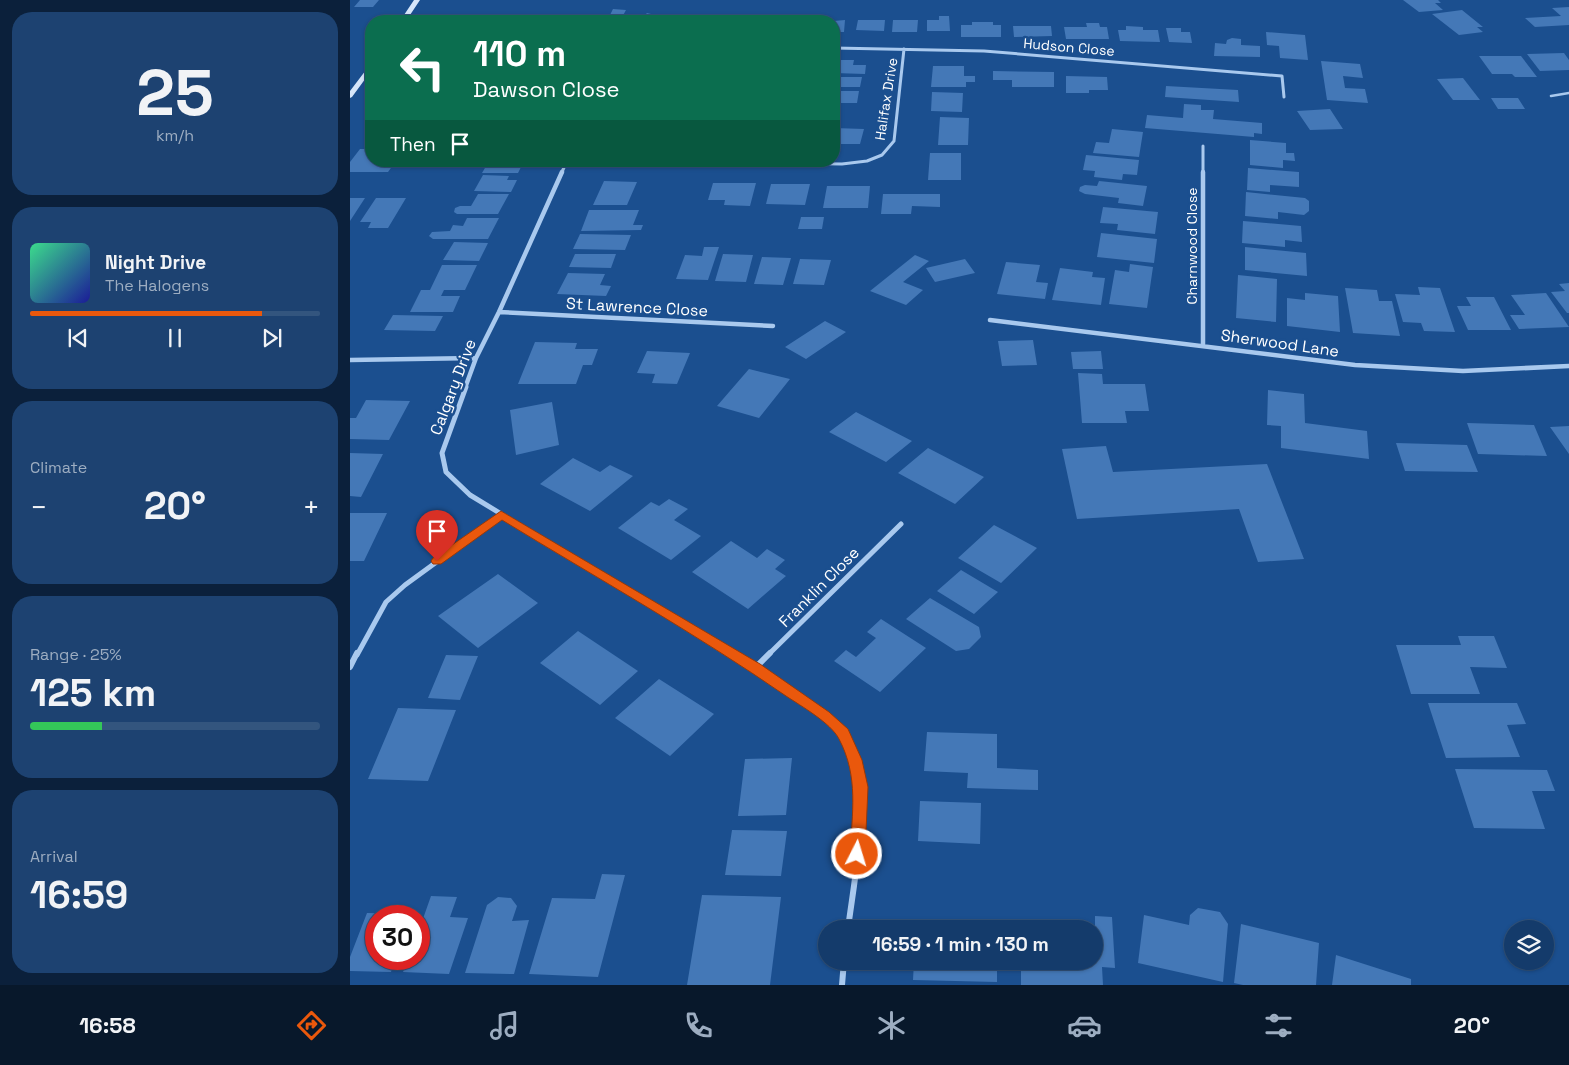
<!DOCTYPE html>
<html lang="en">
<head>
<meta charset="utf-8">
<style>
  :root { --surface:#143b6b; --page:#1d4271; --text:#f1f3f6; --muted:#9dadc1; --line:#33557e; --accent:#ea580c }
  body { margin:0; font-family:"Space Grotesk",sans-serif; background:var(--page); color:var(--text); height:100vh; display:flex; flex-direction:column; font-size:19px; white-space:nowrap }
  * { box-sizing:border-box; margin:0 }
  p { font-size:16px; color:var(--muted) }
  .icon { flex:none; width:28px; height:28px; fill:none; stroke:currentColor; stroke-width:2; stroke-linecap:round; stroke-linejoin:round }
  .map { position:relative; flex:1; overflow:hidden }
  .side { display:flex; flex-direction:column; gap:12px; padding:12px; background:#0b203b; width:350px }
  .side>* { flex:none }
  .hud { position:absolute; left:15px; top:15px; width:475px; height:152px; border-radius:20px; box-shadow:0 1px 4px #0004,0 0 0 1px var(--line); background:#0b6e4f; color:#fff; overflow:hidden }
  .tools { position:absolute; left:1154px; top:920px; display:grid; gap:10px }
  .tools a { display:grid; place-items:center; width:50px; height:50px; border-radius:50%; background:var(--surface); box-shadow:0 1px 4px #0004,0 0 0 1px var(--line); font-size:25px }
  .speed { position:absolute; left:15px; top:905px; display:flex; gap:10px; font-size:25px; font-weight:700; text-align:center }
  .speed>* { display:grid; place-content:center; width:65px; height:65px; border-radius:50%; background:var(--surface); box-shadow:0 1px 4px #0004,0 0 0 1px var(--line); line-height:1 }
  .speed .limit { border:8px solid #d22; background:#fff; color:#111 }
  .pin { position:absolute; display:grid; place-items:center; width:42px; height:42px; color:#fff; margin:-51px -21px; border-radius:50% 50% 50% 0; rotate:-45deg; box-shadow:0 0 5px #0007 }
  .pin .icon { rotate:45deg }
  .me { position:absolute; width:55px; margin:-28px; rotate:5deg; stroke-linejoin:round; filter:drop-shadow(0 0 4px #0008) }
  .turn { display:flex; align-items:center; gap:18px; height:105px; padding:0 25px; font-size:22px }
  .turn .icon { width:65px; height:65px; stroke-width:2.5 }
  .turn b { display:block; font-size:35px; line-height:42px }
  .then { display:flex; align-items:center; height:48px; padding:0 25px; background:#0003; gap:10px; font-size:19px }
  .big { font-size:38px; font-weight:600; line-height:1.1 }
  .side .widget { flex:1; display:flex; flex-direction:column; justify-content:center; gap:8px; min-width:0; padding:0 18px; border-radius:20px; background:var(--page) }
  .side .dial { align-items:center; gap:0 }
  .dial b { font-size:65px; line-height:1 }
  .song { display:flex; align-items:center; gap:15px }
  .cover { width:60px; height:60px; border-radius:8px; background:linear-gradient(135deg,hsl(150 70% 55%),hsl(240 70% 35%)) }
  .played { height:5px; border-radius:2px; background:linear-gradient(90deg,var(--accent) 80%,var(--line) 80%) }
  .keys { display:flex; justify-content:space-around; direction:ltr }
  .heat { display:flex; justify-content:space-between; align-items:center; font-size:28px; direction:ltr }
  .charge { height:8px; border-radius:4px; background:linear-gradient(90deg,#34c759 25%,var(--line) 0) }
  .trip { position:absolute; left:468px; top:920px; width:285px; height:50px; border-radius:25px; background:var(--surface); box-shadow:0 1px 4px #0004,0 0 0 1px var(--line); font-weight:600; line-height:50px; text-align:center }
  .tab-bar { display:flex; height:80px; justify-content:space-around; align-items:center; background:#08182b; color:var(--muted) }
  .tab-bar .icon { width:35px; height:35px }
  .tab-bar .active { color:var(--accent) }
  .tab-bar b { font-size:22px; color:var(--text) }
  main { display:flex; flex:1; min-height:0 }
  .map>svg:first-child { display:block }
  .building { fill:#4478b7 }
  .lines { fill:none; stroke-linecap:round; stroke-linejoin:round }
  .lane { stroke:#a9c9ee; stroke-width:2.5 }
  .street-far3 { stroke:#a9c9ee; stroke-width:3 }
  .street-far2 { stroke:#a9c9ee; stroke-width:4.5 }
  .street-far1 { stroke:#a9c9ee; stroke-width:5 }
  .street { stroke:#a9c9ee; stroke-width:6 }
  .secondary { fill:#d6e6fa; fill-rule:evenodd }
  .route { fill:#ea580c; stroke:#983908 }
  .labels { text-anchor:middle; dominant-baseline:central; stroke-width:5; stroke-linejoin:round; paint-order:stroke }
  .far-street-label { font-size:14px; fill:#fff; stroke:#1b4f8f }
  .street-label { font-size:16px; fill:#fff; stroke:#1b4f8f }
</style>
</head>
<body>
<main>
<section class="side">
<div class="widget dial"><b>25</b><p>km/h</p></div>
<div class="widget">
<div class="song"><i class="cover"></i><div><b>Night Drive</b><p>The Halogens</p></div></div>
<div class="played"></div>
<div class="keys"><svg class="icon" aria-label="previous" viewBox="0 0 24 24"><path d="M18 5L8 12l10 7zM5 5v14"/></svg><svg class="icon" aria-label="pause" viewBox="0 0 24 24"><path d="M8 5v14M16 5v14"/></svg><svg class="icon" aria-label="next" viewBox="0 0 24 24"><path d="M6 5l10 7-10 7zM19 5v14"/></svg></div>
</div>
<div class="widget"><p>Climate</p>
<div class="heat"><a>−</a><b class="big">20°</b><a>+</a></div>
</div>
<div class="widget"><p>Range · 25%</p><b class="big">125 km</b><div class="charge"></div></div>
<div class="widget"><p>Arrival</p><b class="big">16:59</b></div>
</section>
<div class="map">
<svg width="1219" height="985" viewBox="0 0 1219 985">
  <rect width="100%" height="100%" fill="#1b4f8f"/>
  <path class="building" d="M10 0H29L23 7H4Z
    M1053 0H1088L1091 3H1085L1093 10 1069 12Z
    M1219 7V25L1185 27 1175 18 1211 16 1202 8Z
    M263 9 276 10 270 21H243L247 15H260Z
    M1112 10 1133 27H1127L1133 32 1109 35 1082 14Z
    M297 13 305 15 302 21H278L279 18H292Z
    M94 16H116L113 21H90Z
    M128 16 176 17 173 21H124Z
    M348 16H366L364 21H346Z
    M589 16H599L600 31H577V20H589Z
    M314 17H338L337 21H313Z
    M495 20 494 32H484V21Z
    M508 20H535L534 31 506 30Z
    M543 20H568L567 32H542Z
    M622 22H643V25H651V37H611V25H622Z
    M736 23H749L750 27H757L759 39H716L714 27H737Z
    M663 26H701L702 36 664 37Z
    M776 26 793 27V30H808L810 42 770 41 768 30H776Z
    M816 28H831V32H840L842 43 819 42Z
    M916 32 955 35 958 60 930 58 929 46 917 45Z
    M882 38 891 39V45L910 46V57L864 56 865 43 876 44 877 40Z
    M1214 53 1219 60V70L1190 71 1177 54Z
    M1129 56H1171L1187 77H1165L1162 74H1142Z
    M487 60H504L503 65H516L515 74 484 73Z
    M971 61 1010 64 1013 78 993 76 995 88 1015 89 1018 103 977 100Z
    M583 66H614V76H625V82H616V87H581Z
    M643 71 704 72V87H662V80H643Z
    M716 76 757 77 758 90H739V93H716Z
    M484 77H512L510 87H484Z
    M1113 78 1130 100H1103L1087 79Z
    M816 86 888 90 889 102 815 97Z
    M484 91H509L507 103H484Z
    M582 92 613 93 612 112 581 111Z
    M1141 98H1168L1175 109H1148Z
    M834 104 851 105V110H864L863 119 912 123V134L904 133V137L795 128 797 115 833 118Z
    M980 109 993 129 960 130 947 111Z
    M590 117 619 118 618 145H588Z
    M484 128 514 129 510 144H484Z
    M762 129 793 132 789 157 743 153 746 142 759 143Z
    M900 140 936 143V153H944L945 161 933 160V168L900 165Z
    M10 149H21V161H46L38 172H0V162Z
    M580 153H611V180H578Z
    M736 155 789 160 787 175 773 174 772 180 744 177 745 171 733 170Z
    M139 161H174L168 173H132Z
    M898 168 949 172V187L920 185V192L897 190Z
    M133 175 159 176 157 180H167L161 192 124 191Z
    M254 181 287 182 277 205H243Z
    M749 181 797 186 793 206 768 203 769 198 735 194 729 191 730 187 735 185 747 186Z
    M363 183H406L400 206 374 205 375 200H358Z
    M421 184H460L455 205 416 204Z
    M477 186H520L518 208H473Z
    M896 192 955 198 959 201V211L954 215 928 212V219L895 216Z
    M128 194H159L148 214H107L104 212 105 208 110 206H121Z
    M533 194H590V207L562 206 561 214H531Z
    M0 198H15L0 221Z
    M26 198H56L38 228H18L21 222H10Z
    M753 207 808 212 805 234 767 230 768 224 750 223Z
    M239 210H289L283 225H293L291 230 231 231Z
    M451 217H474L472 229H448Z
    M117 218H149L138 239H83L79 236 82 232 100 231 103 225 113 226Z
    M893 221 951 226 952 242 935 240V247L892 243Z
    M751 233 807 239 804 263 747 257Z
    M230 234 281 235 275 250 223 249Z
    M104 242 138 243 129 261 93 260Z
    M354 247H369L358 280 326 279 335 255 352 256Z
    M895 247 956 253 957 276 895 270Z
    M225 254H266L261 268 219 267Z
    M373 254 403 255 396 282 365 281Z
    M565 255 579 261 553 282 573 290 556 305 520 291Z
    M412 257 441 258 433 285 404 284Z
    M450 259 481 260 474 285 443 284Z
    M615 259 625 273 585 282 576 268Z
    M656 262 690 265 686 282 698 283 695 299 647 294Z
    M780 264 803 267 797 308 759 304 765 270 779 272Z
    M92 265H127L115 290H94L91 296H110L103 312H60L71 290H80Z
    M710 268 743 272 742 277 755 278 751 305 702 300Z
    M218 273 255 274 250 285 261 286 256 296 207 294Z
    M888 275 927 279 926 322 886 318Z
    M1219 283V313H1217L1201 292 1215 291 1209 284Z
    M1068 287 1090 288 1105 332 1074 331 1071 323 1053 322 1045 294 1070 295Z
    M995 288 1027 290 1029 301H1042L1050 336 1003 333Z
    M955 293 988 296 990 332 937 326V298L955 300Z
    M1196 293 1219 327 1169 329 1160 315H1175L1161 295Z
    M1116 297H1144L1161 330H1118L1107 306H1121Z
    M43 315 93 316 85 331 34 330Z
    M475 321 496 332 456 359 435 347Z
    M683 340 687 365 652 366 648 341Z
    M185 342 227 343 225 349H248L242 365H233L226 384H168Z
    M297 351 340 353 327 384 302 383 305 374 287 373Z
    M751 351 753 369H723L721 352Z
    M399 369 440 379 409 418 367 406Z
    M728 373 752 374 753 384H795L799 411H775L777 423H732Z
    M918 390 954 394 955 423 1017 431 1019 459 931 448V426L917 425Z
    M16 400 60 401 39 440 0 439V418H6Z
    M202 402 209 445 166 455 160 410Z
    M506 412 562 441 536 462 479 432Z
    M1117 423 1184 425 1197 456 1128 454Z
    M1219 426V454L1200 427Z
    M1046 443 1117 445 1128 472 1055 471Z
    M756 446 763 472 917 464 954 559 908 562 889 509 727 519 712 449Z
    M578 448 634 477 605 504 548 473Z
    M0 453 33 454 11 497 0 496Z
    M223 458 250 472 260 465 283 476 240 511 190 484Z
    M319 499 338 509 324 520 351 536 321 560 268 528 301 502 309 506Z
    M0 513H37L14 561H0Z
    M644 525 687 548 651 583 608 558Z
    M381 541 407 558 417 549 435 560 425 569 436 576 398 609 342 572Z
    M611 570 648 592 624 614 587 591Z
    M148 574 188 603 128 648 88 616Z
    M580 598 629 627 631 637 619 649 606 651 556 619Z
    M531 619 576 648 530 692 484 661 496 650 506 657 526 638 517 632Z
    M228 631 288 671 250 705 190 663Z
    M1108 636H1144L1157 668 1120 667 1130 694H1061L1046 645H1111Z
    M96 655 128 656 110 700 78 698Z
    M309 679 364 714 320 756 265 718Z
    M1078 703H1167L1176 724 1157 725 1170 757 1096 758Z
    M48 708 106 710 78 781 18 779Z
    M577 732 647 734V768L688 770V790L617 788 618 773 574 771Z
    M442 758 436 815 388 816 395 759Z
    M1105 769 1197 770 1205 791H1182L1195 829 1124 828Z
    M570 801 631 803 630 844 568 841Z
    M382 830 437 831 431 876 375 875Z
    M252 874 275 875 248 977 179 974 202 898 245 899Z
    M352 895 431 897 420 985H337Z
    M81 896 107 897 100 917 118 918 99 974 53 972 58 959H69V930Z
    M148 897 161 898 167 906 162 921 179 920 164 974 115 973 137 905Z
    M848 908 870 912 878 924 873 982 788 963 794 915 839 925 840 915Z
    M17 913 61 914V916H26V959H45L41 972 0 971V957Z
    M745 916 762 917 765 968 752 967 753 985H671V961H744V929H671V924L745 926Z
    M566 923 647 924V929H565Z
    M891 924 969 943 966 985H893L884 983Z
    M986 955 1061 979V985H982Z
    M564 961H647V982L563 980Z"/>
  <g class="lines">
    <path class="lane" d="M1201 96 1219 93"/>
    <path class="street-far3" d="M484 48 634 51 932 76 934 97
      M853 146V174
      M270 161 492 164 517 161 532 155 544 141 554 49
      M211 174 217 161"/>
    <path class="street-far2" d="M853 172V345
      M149 312 423 326
      M640 320 1005 365 1113 371 1219 366
      M0 360 126 358
      M115 388 126 358 149 312 212 172"/>
    <path class="street-far1" d="M116 387 92 453 96 472 120 495 383 655
      M7 655 36 602 55 585 151 515
      M418 655 551 524"/>
    <path class="street" d="M381 653C405 668 428 684 451 700 465 709 481 719 492 732 527 774 504 878 498 929
      M0 667 7 653
      M405 668 420 653
      M492 985 494 961"/>
    <path class="secondary" d="M64 0H70L56 21H50Z
      M21 65V71L2 97 0 98V91L19 66Z"/>
  </g>
  <path class="route" d="M151 511 410 664 479 712 498 729 512 760 518 787 515 854 513 859 507 861 502 859 500 854C502 813 509 777 489 739 481 723 451 706 436 696 345 633 247 578 152 520L91 564H83L81 561 83 558Z"/>
  <g class="labels">
    <g class="far-street-label">
      <text transform="translate(719 47) rotate(5)">Hudson Close</text>
      <text transform="translate(536 99) rotate(-81)">Halifax Drive</text>
      <text transform="translate(842 246) rotate(-90)">Charnwood Close</text>
    </g>
    <g class="street-label">
      <text transform="translate(287 307) rotate(3)">St Lawrence Close</text>
      <text transform="translate(930 343) rotate(8)">Sherwood Lane</text>
      <text transform="translate(103 387) rotate(-69)">Calgary Drive</text>
      <text transform="translate(469 587) rotate(-45)">Franklin Close</text>
    </g>
  </g>
</svg>
<div class="tools">
<a><svg class="icon" aria-label="layers" viewBox="0 0 24 24"><path d="M12 4l9 5-9 5-9-5zM3 14l9 5 9-5"/></svg></a>
</div>
<div class="speed"><div class="limit">30</div></div>
<div class="pin" style="left:87px;top:561px;background:#d93025"><svg class="icon" aria-label="arrive" viewBox="0 0 24 24"><path d="M6 21V4h12l-3 4 3 4H6"/></svg></div>
<svg class="me" style="left:507px;top:854px" viewBox="-20 -20 40 40"><circle r="17" fill="#ea580c" stroke="#fff" stroke-width="3"/><path d="M0-11L8 9 0 5-8 9z" fill="#fff"/></svg>
<div class="trip">16:59 · 1 min · 130 m</div>
<div class="hud">
<div class="turn"><svg class="icon" aria-label="left" viewBox="0 0 24 24"><path d="M17 20v-9H6M10 6l-5 5 5 5"/></svg><div><b>110 m</b>Dawson Close</div></div>
<div class="then">Then<svg class="icon" aria-label="arrive" viewBox="0 0 24 24"><path d="M6 21V4h12l-3 4 3 4H6"/></svg></div>
</div>
</div>
</main>
<nav class="tab-bar">
<b>16:58</b>
<svg class="icon active" aria-label="directions" viewBox="0 0 24 24"><path d="M12 3l9 9-9 9-9-9zM9 14v-3h6M13 9l2 2-2 2"/></svg>
<svg class="icon" aria-label="music" viewBox="0 0 24 24"><path d="M9 18V5l10-2v13"/><circle cx="6" cy="18" r="3"/><circle cx="16" cy="16" r="3"/></svg>
<svg class="icon" aria-label="phone" viewBox="0 0 24 24"><path d="M5 4h4l2 5-3 2q2 4 5 5l2-3 5 2v4C11 20 4 13 5 4z"/></svg>
<svg class="icon" aria-label="climate" viewBox="0 0 24 24"><path d="M12 3v18M4 7l16 10M4 17L20 7"/></svg>
<svg class="icon" aria-label="car" viewBox="0 0 24 24"><path d="M5 17H2v-5l4-1 3-4h7l3 4 3 1v5h-3M9 17h6M6 11h13"/><circle cx="7" cy="17" r="2"/><circle cx="17" cy="17" r="2"/></svg>
<svg class="icon" aria-label="filters" viewBox="0 0 24 24"><path d="M4 7h16M4 17h16"/><circle cx="9" cy="7" r="2"/><circle cx="15" cy="17" r="2"/></svg>
<b>20°</b>
</nav>
</body>
</html>
